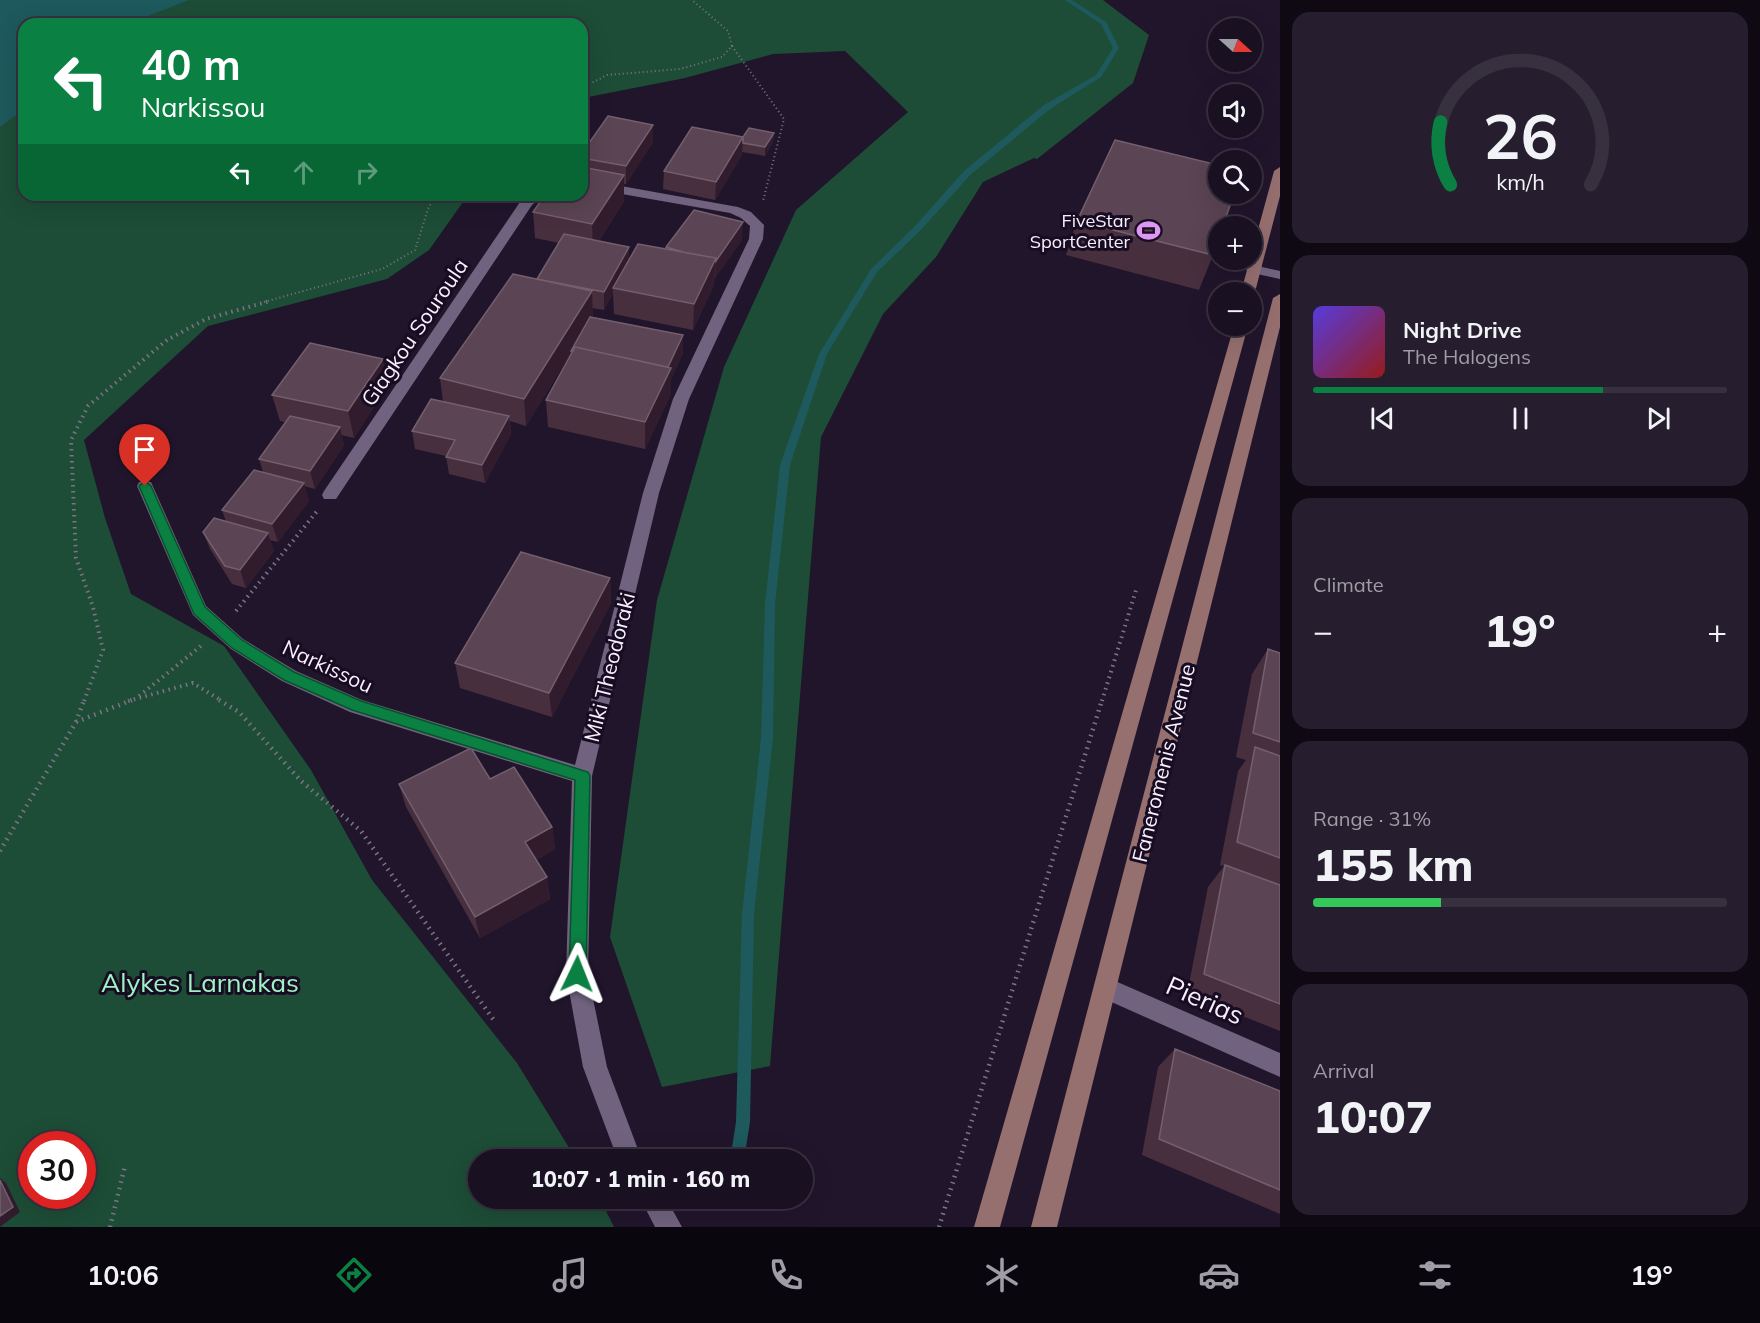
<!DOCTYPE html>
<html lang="en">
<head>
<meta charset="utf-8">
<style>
  :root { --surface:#191021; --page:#261e2e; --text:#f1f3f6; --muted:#9f9da5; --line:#37303f; --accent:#0b8043 }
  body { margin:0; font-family:Mulish,sans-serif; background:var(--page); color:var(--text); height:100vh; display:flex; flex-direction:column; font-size:22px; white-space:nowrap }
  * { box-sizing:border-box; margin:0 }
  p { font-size:20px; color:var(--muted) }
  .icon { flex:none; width:33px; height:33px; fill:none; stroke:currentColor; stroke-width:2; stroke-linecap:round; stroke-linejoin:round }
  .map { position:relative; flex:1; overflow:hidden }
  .drawer { display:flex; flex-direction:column; gap:12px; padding:12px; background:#0e0912; width:480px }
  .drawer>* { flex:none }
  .hud { position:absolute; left:18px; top:18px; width:570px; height:183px; border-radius:18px; box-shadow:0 6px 24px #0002,0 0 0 2px var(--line); background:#0b8043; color:#fff; overflow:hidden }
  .needle { width:39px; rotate:111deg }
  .tools { position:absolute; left:1208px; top:18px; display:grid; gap:12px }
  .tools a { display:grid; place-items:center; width:54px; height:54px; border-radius:50%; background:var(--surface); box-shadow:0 6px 24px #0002,0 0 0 2px var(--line); font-size:30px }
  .speed { position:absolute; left:18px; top:1131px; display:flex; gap:12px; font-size:30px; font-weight:700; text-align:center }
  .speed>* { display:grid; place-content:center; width:78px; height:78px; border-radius:50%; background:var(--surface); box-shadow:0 6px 24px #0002,0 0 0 2px var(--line); line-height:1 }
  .speed .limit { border:9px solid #d22; background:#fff; color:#111 }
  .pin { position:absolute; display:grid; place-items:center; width:51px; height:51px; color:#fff; margin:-62px -26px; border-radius:50% 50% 50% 0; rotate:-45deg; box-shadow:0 0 6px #0007 }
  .pin .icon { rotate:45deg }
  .me { position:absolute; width:66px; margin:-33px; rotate:2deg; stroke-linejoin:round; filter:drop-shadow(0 0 4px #0008) }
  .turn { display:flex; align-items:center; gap:21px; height:126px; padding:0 24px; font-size:27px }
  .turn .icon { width:78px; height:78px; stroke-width:2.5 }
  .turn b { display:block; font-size:42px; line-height:51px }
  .lanes { display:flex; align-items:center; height:57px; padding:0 24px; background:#0003; justify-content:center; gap:30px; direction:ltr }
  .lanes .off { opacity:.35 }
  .big { font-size:45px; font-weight:800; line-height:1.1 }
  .drawer .tile { flex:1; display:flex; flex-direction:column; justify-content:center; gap:9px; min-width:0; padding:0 21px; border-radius:18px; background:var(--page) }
  .drawer .dial { align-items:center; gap:0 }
  .dial svg { height:156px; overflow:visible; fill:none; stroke:var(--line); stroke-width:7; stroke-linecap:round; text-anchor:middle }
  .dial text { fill:var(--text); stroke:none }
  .song { display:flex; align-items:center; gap:18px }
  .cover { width:72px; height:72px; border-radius:9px; background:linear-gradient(135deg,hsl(250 70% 55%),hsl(0 70% 35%)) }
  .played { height:6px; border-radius:3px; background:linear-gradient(90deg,var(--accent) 70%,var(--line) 70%) }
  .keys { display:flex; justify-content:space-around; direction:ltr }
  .heat { display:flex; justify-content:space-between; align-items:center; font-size:33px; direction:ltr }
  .charge { height:9px; border-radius:4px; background:linear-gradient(90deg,#34c759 31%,var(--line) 0) }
  .trip { position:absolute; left:468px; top:1149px; width:345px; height:60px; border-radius:30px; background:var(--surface); box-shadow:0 6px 24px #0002,0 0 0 2px var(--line); font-weight:800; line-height:60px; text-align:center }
  .dock { display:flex; height:96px; justify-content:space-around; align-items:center; background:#0a060d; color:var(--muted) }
  .dock .icon { width:42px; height:42px }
  .dock .active { color:var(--accent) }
  .dock b { font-size:27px; color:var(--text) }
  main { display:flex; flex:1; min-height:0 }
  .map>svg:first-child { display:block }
  .green { fill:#1d4d36; fill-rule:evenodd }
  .water { fill:#1e595d }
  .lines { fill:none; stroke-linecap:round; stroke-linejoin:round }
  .stream { fill:#1e595d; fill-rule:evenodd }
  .path-far2 { stroke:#7d7386; stroke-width:2; stroke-dasharray:1 3; stroke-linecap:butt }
  .path-far1 { stroke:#7d7386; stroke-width:4; stroke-dasharray:1.5 4.5; stroke-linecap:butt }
  .path { stroke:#7d7386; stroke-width:4.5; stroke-dasharray:1.5 5; stroke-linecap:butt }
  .minor { fill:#71637f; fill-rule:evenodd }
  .secondary { fill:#966f6f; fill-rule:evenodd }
  .wall { fill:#482f3e }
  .shaded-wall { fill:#311c2e }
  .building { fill:#5b4453; stroke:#735f6e; stroke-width:1.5 }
  .route { fill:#0b8043; stroke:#07532c; stroke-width:1.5 }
  .labels { text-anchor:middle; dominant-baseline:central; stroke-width:6; stroke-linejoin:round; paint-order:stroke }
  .far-poi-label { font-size:18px; fill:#f7f1fe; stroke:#180c22; text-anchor:end }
  .street-label { font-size:21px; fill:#f7f1fe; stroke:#180c22 }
  .near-park-label { font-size:26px; fill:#9ef3c4; stroke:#180c22 }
  .near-street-label { font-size:26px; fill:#f7f1fe; stroke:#180c22 }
</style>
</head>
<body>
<main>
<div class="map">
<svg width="1280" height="1227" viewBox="0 0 1280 1227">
  <rect width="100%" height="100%" fill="#21152c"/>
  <path class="green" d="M0 0H1103L1149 35 1133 83 1037 159 1034 158 983 182 936 257 883 314 821 437 770 1066 662 1087 610 937 657 600 724 367 796 210 908 112 845 51 773 54 685 78 588 97 582 100V24H24V195H468L429 250 387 279 208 326 84 440 105 518 131 594 224 646 311 770 372 880 517 1063 576 1159 478 1160V1198L600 1199 614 1227H0ZM32 1144H82V1196H32Z"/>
  <path class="water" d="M0 0H189L127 24H24V109L0 127Z"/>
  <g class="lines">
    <path class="stream" d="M1065 0H1072L1106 22 1119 48 1101 77 1050 109 970 175 921 230 877 272 827 354 790 465 775 604 773 738 754 914 750 1122 744 1160H730L736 1122 742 914 761 738 765 604 780 465 819 354 871 269 915 226 964 171 1044 105 1096 75 1113 48 1101 24Z"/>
    <path class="path-far2" d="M732 46 784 119 763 201
      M582 88 607 75 680 69 722 57 732 46 728 31 692 0
      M264 302 382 269 415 250 429 206 440 195"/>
    <path class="path-far1" d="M236 611 318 510
      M139 696 201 646
      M84 701 103 650 93 607 76 558 71 440 88 406 167 340 206 319 270 301
      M128 701 193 683 222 701
      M1102 701 1137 587"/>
    <path class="path" d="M219 700 239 712 301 781 361 831 495 1022
      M76 722 132 700
      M0 851 76 722 84 700
      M110 1227 125 1166
      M939 1227 1102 700"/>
    <path class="minor" d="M582 179 738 207 751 212 764 225 763 239 689 399 659 493 592 776 588 974 607 1067 642 1160H618L583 1067 566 974 572 781 350 712 282 681 231 649 193 615 137 486 139 482H151L206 606 243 639 296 671 362 700 575 765 643 493 673 399 749 239 750 226 741 218 730 213 582 187Z
      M528 195H544L532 205 336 499H324L322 495 324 491 522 199Z
      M1253 265 1280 271V279L1248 272 1246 269 1248 266Z
      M1106 977 1280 1053V1077L1098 996 1095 988 1098 980Z
      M640 1198H666L682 1227H655Z"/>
    <path class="secondary" d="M1280 167V196L1255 292 1251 296V292H1241L1274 171Z
      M1280 294V327L1057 1227H1031L1273 298Z
      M1234 326H1248L1000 1227H974Z"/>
  </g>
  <path class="wall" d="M653 125V142L626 184H624V201L599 241 629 260 666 249V247L742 240 714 279V285L693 330 614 314 613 293 604 310 592 308 593 317 683 335V353L671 379V394L645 449 548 427 546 400 571 355V353L526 426 510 421 511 434 485 483 449 474 446 456 415 449 412 431 443 402 440 378 537 279 559 243 535 238 533 212 582 195V153Z
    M774 133 773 142 765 156 742 152V155L715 200 663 189 664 171 743 137Z
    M1077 221 1213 255 1199 290 1066 255Z
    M388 385 354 438 341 435 344 445 315 489 304 486 309 501 278 542 270 540 274 551 246 588 232 584 210 549 203 532 226 522 222 510 263 472 259 459 285 422 280 421 272 395Z
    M610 578 611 603 552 717 460 688 455 663Z
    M1268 649 1280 653V1031L1187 994 1208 887 1224 866 1220 865 1238 771 1246 760 1236 757 1252 674Z
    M490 779 552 827 555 849 536 860 547 877 550 899 480 938 406 807 399 784Z
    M1175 1049 1280 1091V1214L1142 1155 1158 1067Z"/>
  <path class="shaded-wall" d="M653 125V142L626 184V166Z
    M774 133 773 142 765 156V147Z
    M743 137 742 155 715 200 716 182Z
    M624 175V201L593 250 592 224Z
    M743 222 742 240 715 279 716 261Z
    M629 247V265L613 288V293L604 310V292Z
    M716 258 714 285 693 330 694 304Z
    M592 291 593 318 571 351V353L526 426 524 399Z
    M683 335V353L671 379V394L645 449V422L667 371Z
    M383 359 388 385 354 438 348 411Z
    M509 416 511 434 485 483 482 465Z
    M340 427 344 445 315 489 310 471Z
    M304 483 309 501 278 542 272 524Z
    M268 533 274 551 246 588 240 570Z
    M610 578 611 603 552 717 549 693Z
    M552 827 555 849 528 864 525 842Z
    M547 877 550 899 480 938 475 917Z
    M0 1178 6 1183 20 1212 0 1227Z"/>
  <path class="building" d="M608 116 653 125 626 166 582 158V153Z
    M692 127 743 137 716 182 664 171Z
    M749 128 774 133 765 147 743 143V137Z
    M1115 140 1218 165V194H1234L1223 226H1218V242L1213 255 1077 221Z
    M582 167 624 175 592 224 533 212 545 195H582Z
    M694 210 743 222 716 261V258L687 253 666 247Z
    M564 234 629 247 604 292 537 279Z
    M638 244 716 258 694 304 613 288Z
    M513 274 592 291 524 399 440 378Z
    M590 317 683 335 668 367 575 347 573 351H571Z
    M310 343 383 359 348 411 272 395Z
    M575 347 671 368 645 422 546 400Z
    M431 399 509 416 482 465 446 457 455 440 412 431Z
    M290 416 340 427 310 471 259 459Z
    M254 470 304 483 272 524 222 510Z
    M214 518 268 533 240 570 225 566 203 532Z
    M521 552 610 578 549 693 455 663Z
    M1268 649 1280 653V742L1253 733Z
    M1255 747 1280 756V858L1237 842Z
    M471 748 490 779 514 767 552 827 525 842 547 877 475 917 399 784Z
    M1225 865 1280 885V1004L1204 974Z
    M1175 1049 1280 1091V1190L1159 1139Z
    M0 1180 13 1207 0 1216Z"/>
  <path class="route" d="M145 481 151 486 205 607 242 640 294 672 361 701 588 772 590 776 586 974 583 979 577 982 571 979 569 974 575 780 352 710 284 680 232 648 194 614 139 486Z"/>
  <defs>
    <symbol id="stadium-bare" viewBox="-9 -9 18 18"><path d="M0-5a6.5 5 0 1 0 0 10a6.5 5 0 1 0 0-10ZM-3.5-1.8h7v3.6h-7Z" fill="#de98f3" stroke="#180c22" stroke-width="2.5" paint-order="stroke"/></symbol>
  </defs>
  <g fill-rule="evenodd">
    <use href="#stadium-bare" x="1132" y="214" width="33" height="33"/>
  </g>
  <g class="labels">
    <g class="far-poi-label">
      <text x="1130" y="220">FiveStar<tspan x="1130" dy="21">SportCenter</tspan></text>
    </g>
    <g class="street-label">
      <text transform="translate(414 332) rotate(-56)">Giagkou Souroula</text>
      <text transform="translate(328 666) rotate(25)">Narkissou</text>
      <text transform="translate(609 667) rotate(-76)">Miki Theodoraki</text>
      <text transform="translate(1163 763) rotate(-76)">Faneromenis Avenue</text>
    </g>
    <g class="near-park-label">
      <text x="200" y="982">Alykes Larnakas</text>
    </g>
    <g class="near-street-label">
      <text transform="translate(1205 1000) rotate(24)">Pierias</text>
    </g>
  </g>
</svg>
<div class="tools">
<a><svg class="needle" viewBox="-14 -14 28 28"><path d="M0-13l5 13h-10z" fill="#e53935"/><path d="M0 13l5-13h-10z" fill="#9f9da5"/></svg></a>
<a><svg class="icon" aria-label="sound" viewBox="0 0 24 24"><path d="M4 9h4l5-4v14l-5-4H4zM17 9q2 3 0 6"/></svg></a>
<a><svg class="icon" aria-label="search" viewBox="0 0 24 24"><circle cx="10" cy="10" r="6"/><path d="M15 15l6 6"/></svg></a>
<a>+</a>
<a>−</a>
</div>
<div class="speed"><div class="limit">30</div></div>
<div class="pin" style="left:145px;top:486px;background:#d93025"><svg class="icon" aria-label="arrive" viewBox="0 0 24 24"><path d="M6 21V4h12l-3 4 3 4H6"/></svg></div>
<svg class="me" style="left:577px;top:974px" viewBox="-20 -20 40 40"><path d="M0-17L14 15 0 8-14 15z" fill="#0b8043" stroke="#fff" stroke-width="4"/></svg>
<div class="trip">10:07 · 1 min · 160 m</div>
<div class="hud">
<div class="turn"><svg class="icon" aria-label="left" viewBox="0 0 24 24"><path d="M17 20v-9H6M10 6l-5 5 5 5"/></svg><div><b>40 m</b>Narkissou</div></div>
<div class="lanes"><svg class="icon" aria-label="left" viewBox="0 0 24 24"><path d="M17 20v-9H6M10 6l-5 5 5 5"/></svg><svg class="icon off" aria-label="ahead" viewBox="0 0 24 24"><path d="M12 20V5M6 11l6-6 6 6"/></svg><svg class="icon off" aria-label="right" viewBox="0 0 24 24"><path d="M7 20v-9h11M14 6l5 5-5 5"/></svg></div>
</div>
</div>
<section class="drawer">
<div class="tile dial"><svg viewBox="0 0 100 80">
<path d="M14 69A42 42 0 1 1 86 69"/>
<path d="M14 69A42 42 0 0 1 9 37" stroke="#0b8043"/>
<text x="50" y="56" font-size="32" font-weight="700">26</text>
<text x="50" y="72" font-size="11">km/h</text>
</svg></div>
<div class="tile">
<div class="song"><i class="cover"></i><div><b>Night Drive</b><p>The Halogens</p></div></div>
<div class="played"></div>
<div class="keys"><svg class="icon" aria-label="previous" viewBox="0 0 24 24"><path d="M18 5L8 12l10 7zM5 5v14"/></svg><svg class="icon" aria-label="pause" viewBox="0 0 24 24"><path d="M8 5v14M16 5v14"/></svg><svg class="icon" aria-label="next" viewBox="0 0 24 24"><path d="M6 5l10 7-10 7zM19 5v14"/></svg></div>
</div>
<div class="tile"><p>Climate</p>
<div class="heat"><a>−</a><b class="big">19°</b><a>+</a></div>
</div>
<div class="tile"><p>Range · 31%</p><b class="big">155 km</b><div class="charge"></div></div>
<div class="tile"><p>Arrival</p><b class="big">10:07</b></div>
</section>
</main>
<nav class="dock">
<b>10:06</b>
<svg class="icon active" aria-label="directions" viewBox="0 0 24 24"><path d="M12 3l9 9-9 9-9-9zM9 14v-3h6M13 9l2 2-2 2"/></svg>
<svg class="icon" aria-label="music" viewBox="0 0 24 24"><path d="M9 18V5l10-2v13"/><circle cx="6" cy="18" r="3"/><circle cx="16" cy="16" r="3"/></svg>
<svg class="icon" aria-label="phone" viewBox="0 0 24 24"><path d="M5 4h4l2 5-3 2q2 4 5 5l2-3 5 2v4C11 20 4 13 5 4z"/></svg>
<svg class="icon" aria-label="climate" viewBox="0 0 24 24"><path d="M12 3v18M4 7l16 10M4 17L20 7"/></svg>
<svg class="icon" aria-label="car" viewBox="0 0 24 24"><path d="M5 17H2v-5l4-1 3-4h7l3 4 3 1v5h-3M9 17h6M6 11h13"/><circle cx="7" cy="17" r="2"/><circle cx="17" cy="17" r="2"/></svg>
<svg class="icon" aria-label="filters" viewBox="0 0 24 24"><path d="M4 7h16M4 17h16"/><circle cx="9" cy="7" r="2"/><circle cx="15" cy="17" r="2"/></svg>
<b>19°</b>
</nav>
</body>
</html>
